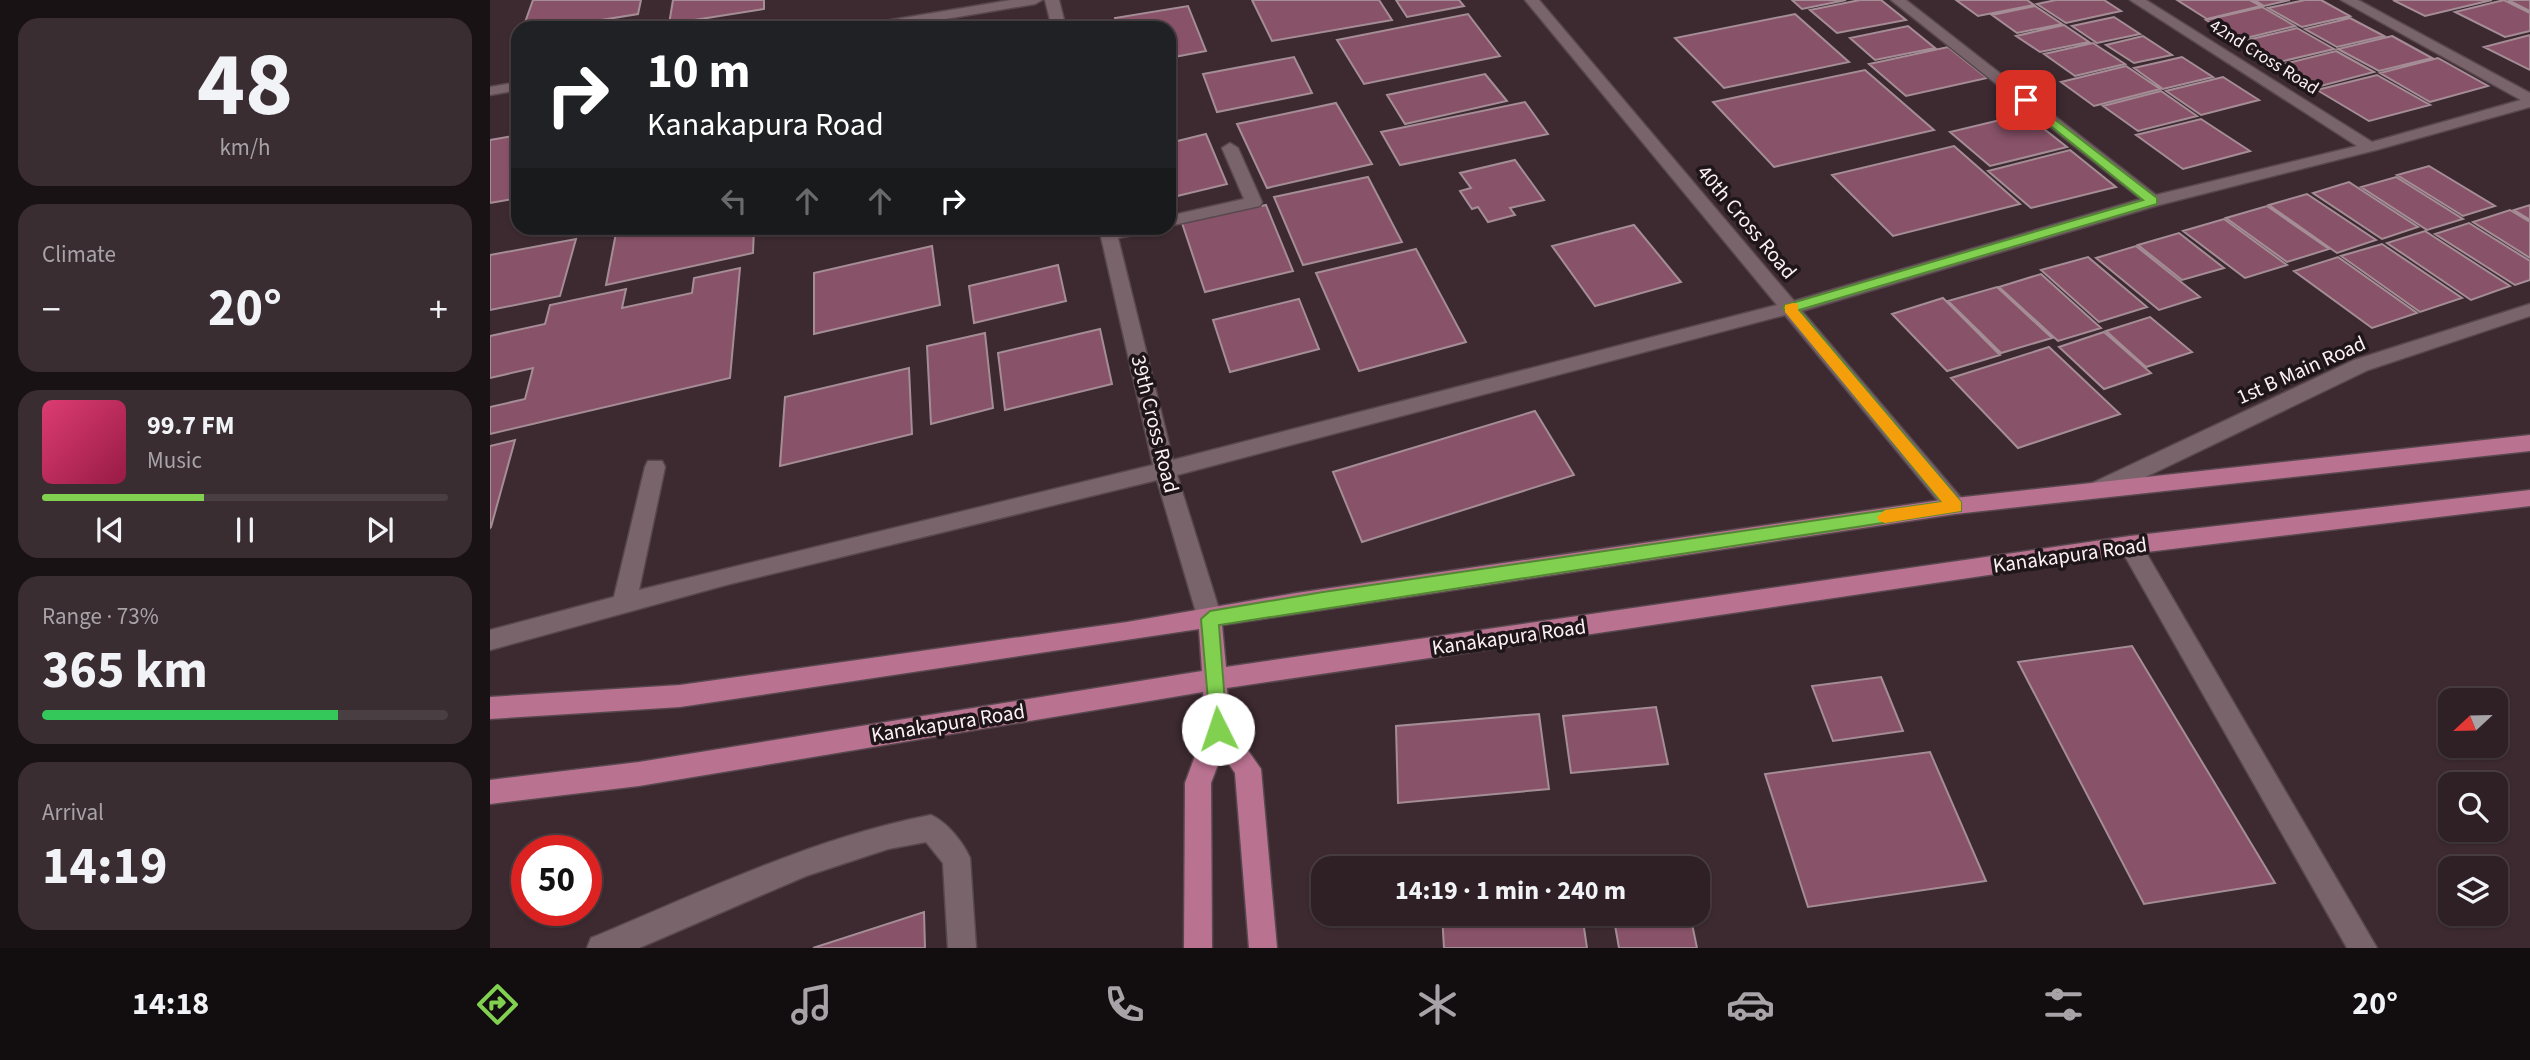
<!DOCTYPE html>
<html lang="en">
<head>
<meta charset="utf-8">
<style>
  :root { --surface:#2e2025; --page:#3a2d32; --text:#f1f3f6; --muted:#a7a3a7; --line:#493e42; --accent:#81d050 }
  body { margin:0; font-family:"Source Sans 3",sans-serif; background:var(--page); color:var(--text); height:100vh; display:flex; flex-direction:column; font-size:26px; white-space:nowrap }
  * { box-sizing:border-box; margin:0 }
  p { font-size:23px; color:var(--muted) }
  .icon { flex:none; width:38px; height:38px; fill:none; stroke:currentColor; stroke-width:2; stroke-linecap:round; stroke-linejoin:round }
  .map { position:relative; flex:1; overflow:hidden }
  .details { display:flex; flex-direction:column; gap:18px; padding:18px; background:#191214; width:490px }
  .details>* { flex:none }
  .guide { position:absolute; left:21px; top:21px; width:665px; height:214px; border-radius:21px; box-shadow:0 2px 5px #0004,0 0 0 2px var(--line); background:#202124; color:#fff; overflow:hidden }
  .needle { width:46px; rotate:248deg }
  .fabs { position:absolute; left:1948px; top:688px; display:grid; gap:14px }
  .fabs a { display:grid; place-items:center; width:70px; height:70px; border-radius:14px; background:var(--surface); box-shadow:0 2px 5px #0004,0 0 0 2px var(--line); font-size:35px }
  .speed { position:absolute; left:21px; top:835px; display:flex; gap:14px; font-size:35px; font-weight:700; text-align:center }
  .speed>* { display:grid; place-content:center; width:91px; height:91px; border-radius:50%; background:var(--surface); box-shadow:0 2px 5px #0004,0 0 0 2px var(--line); line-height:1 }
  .speed .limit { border:10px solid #d22; background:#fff; color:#111 }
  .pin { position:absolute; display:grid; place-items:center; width:60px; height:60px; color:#fff; margin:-30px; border-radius:14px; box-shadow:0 4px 10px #0006 }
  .me { position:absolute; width:77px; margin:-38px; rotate:356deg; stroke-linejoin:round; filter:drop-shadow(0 0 5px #0008) }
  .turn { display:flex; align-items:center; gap:24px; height:147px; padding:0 21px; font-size:32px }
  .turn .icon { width:91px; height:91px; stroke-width:2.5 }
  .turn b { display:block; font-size:49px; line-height:60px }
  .lanes { display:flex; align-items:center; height:66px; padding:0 21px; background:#0003; justify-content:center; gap:35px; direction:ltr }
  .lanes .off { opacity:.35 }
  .big { font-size:52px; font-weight:700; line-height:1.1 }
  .details .tile { flex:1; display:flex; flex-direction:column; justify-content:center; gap:10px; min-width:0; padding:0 24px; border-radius:21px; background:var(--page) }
  .details .dial { align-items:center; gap:0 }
  .dial b { font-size:91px; line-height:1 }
  .song { display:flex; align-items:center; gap:21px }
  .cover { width:84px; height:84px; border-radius:10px; background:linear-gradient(135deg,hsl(340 70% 55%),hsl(340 70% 35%)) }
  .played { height:7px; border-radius:4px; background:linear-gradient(90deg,var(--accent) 40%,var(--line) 40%) }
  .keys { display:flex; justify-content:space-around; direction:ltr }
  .heat { display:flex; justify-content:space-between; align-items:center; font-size:38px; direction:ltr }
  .charge { height:10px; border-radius:5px; background:linear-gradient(90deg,#34c759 73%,var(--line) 0) }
  .trip { position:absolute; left:821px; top:856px; width:399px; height:70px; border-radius:21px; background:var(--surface); box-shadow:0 2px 5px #0004,0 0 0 2px var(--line); font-weight:700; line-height:70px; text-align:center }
  .dock { display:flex; height:112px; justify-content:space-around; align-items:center; background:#120d0f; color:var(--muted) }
  .dock .icon { width:49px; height:49px }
  .dock .active { color:var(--accent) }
  .dock b { font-size:32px; color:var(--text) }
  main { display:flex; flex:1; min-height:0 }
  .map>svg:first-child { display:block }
  .building { fill:#885268; stroke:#a58d96; stroke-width:2 }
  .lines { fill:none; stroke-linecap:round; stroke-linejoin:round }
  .minor-casing { stroke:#58484e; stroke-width:3 }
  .major-casing { stroke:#58484e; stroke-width:3 }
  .minor { fill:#7a646c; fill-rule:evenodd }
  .major { fill:#ba7291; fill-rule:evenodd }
  .route { fill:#81d050; stroke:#548734; stroke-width:2 }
  .slow { fill:#f59e0b }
  .labels { text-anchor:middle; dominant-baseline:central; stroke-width:7; stroke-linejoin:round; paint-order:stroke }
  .far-street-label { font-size:18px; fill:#fef1f6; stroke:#1e1619 }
  .street-label { font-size:21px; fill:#fef1f6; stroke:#1e1619 }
</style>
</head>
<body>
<main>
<section class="details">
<div class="tile dial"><b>48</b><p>km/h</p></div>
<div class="tile"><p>Climate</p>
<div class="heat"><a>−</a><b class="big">20°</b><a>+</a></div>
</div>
<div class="tile">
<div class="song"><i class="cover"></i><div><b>99.7 FM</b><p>Music</p></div></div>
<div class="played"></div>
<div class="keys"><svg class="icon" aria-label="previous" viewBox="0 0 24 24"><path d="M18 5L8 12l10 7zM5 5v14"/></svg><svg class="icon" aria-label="pause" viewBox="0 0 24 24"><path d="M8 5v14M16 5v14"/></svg><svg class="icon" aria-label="next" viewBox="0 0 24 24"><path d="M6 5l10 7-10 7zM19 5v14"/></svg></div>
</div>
<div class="tile"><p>Range · 73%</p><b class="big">365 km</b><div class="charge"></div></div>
<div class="tile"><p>Arrival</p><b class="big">14:19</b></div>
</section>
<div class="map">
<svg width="2040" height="948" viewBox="0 0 2040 948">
  <rect width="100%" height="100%" fill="#3d2a31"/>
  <path class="building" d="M43 0H151L148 14 62 28H33Z
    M183 0H274V9L179 24Z
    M762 0H889L902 20 782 41Z
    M906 0H969L974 6 917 17Z
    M1302 0H1356L1312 9Z
    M1370 0H1391L1416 20 1347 33 1320 10Z
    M1466 0H1537L1544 5 1488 16Z
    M1566 0H1614L1631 11 1576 23 1547 4Z
    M1687 0H1760L1771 6 1717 19Z
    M1764 0H1800L1774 6Z
    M1815 0H1831L1860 16 1812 27 1778 8Z
    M1903 0H2002L1935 16Z
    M2014 0 2040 13V31L2015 37 1965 12Z
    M2018 0H2040V11Z
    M698 6 716 51 679 58V28H628L625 18Z
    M1545 6 1572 24 1527 33 1502 15Z
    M1772 7 1805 26 1748 40 1716 20Z
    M978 14 1010 56 874 84 847 40Z
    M1305 14 1359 62 1234 88 1185 38Z
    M1624 17 1650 34 1607 43 1582 26Z
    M1860 18 1894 36 1847 47 1815 29Z
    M1574 25 1599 42 1550 52 1526 36Z
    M1418 26 1445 48 1385 60 1360 38Z
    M1807 28 1844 49 1785 63 1749 42Z
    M2040 35V70L1994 47Z
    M1653 36 1682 55 1644 63 1616 45Z
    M1902 36 1942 58 1889 71 1848 49Z
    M1603 43 1635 64 1585 76 1554 54Z
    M1458 47 1497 78 1416 96 1379 64Z
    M1846 51 1884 72 1827 87 1790 65Z
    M804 57 822 93 727 112 713 74Z
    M1692 57 1723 77 1673 89 1644 68Z
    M1948 58 1998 86 1940 102 1890 73Z
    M1636 66 1670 89 1604 106 1571 82Z
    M1375 70 1444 130 1284 167 1223 102Z
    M995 74 1017 101 915 124 897 95Z
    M1887 75 1940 105 1879 121 1827 90Z
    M1733 77 1769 100 1711 115 1676 91Z
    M1671 91 1707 116 1648 131 1613 106Z
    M1035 102 1058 134 910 165 891 132Z
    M846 103 882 164 777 188 747 124Z
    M1535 114 1577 147 1500 166 1460 132Z
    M1711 119 1760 151 1693 169 1646 135Z
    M716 134 737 184 679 198V143Z
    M28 135V198L0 203V140Z
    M1464 146 1530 204 1403 236 1342 175Z
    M1580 150 1626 187 1541 208 1498 171Z
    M1025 160 1054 200 1020 208 1025 215 998 222 988 207 982 209 970 191 981 188 970 173Z
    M1939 166 2005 206 1973 216 1907 175Z
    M878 177 912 242 813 265 784 197Z
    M1906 177 1973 219 1937 230 1871 187Z
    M1859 182 1928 227 1892 239 1823 193Z
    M1817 194 1886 240 1847 253 1779 205Z
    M776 205 803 271 715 292 692 223Z
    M2040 205V220L2024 210Z
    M1777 206 1839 249 1797 262 1736 218Z
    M2020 210 2040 222V258L1983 222Z
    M1734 219 1797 265 1755 278 1693 231Z
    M1979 223 2040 261V280L2025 285 1945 234Z
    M1144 225 1191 282 1105 306 1062 246Z
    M127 228H264L263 253 116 285Z
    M1935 231 2020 286 1981 300 1897 243Z
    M1689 233 1734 268 1692 280 1648 245Z
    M86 239 70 296 0 310V255Z
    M1892 244 1972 298 1930 312 1851 256Z
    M442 246 450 305 324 334V273Z
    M1646 246 1710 297 1669 310 1606 258Z
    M926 249 976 342 869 371 826 273Z
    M1598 257 1657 307 1609 322 1551 270Z
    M1848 257 1927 313 1882 328 1804 271Z
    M568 265 576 301 484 323 479 286Z
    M250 268 240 378 0 434V407L35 399 43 368 0 378V336L55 324 60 305 136 289 132 308 202 293 204 278Z
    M1551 274 1611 328 1568 341 1509 287Z
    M1507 287 1562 338 1511 353 1458 301Z
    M1453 298 1510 355 1457 371 1402 314Z
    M809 299 829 349 740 372 723 320Z
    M1660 317 1702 352 1656 367 1616 331Z
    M610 329 622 384 515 410 508 353Z
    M1614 332 1661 373 1614 389 1569 347Z
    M495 333 503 408 441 424 437 346Z
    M1559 347 1630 414 1528 448 1461 378Z
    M419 368 422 434 290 466 295 397Z
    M1045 411 1084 475 872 542 843 472Z
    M25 440 1 527 0 528V446Z
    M1642 646 1785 883 1654 904 1528 662Z
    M1391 677 1413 731 1343 741 1322 686Z
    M1166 707 1178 764 1081 773 1073 716Z
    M1049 714 1059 789 908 803 906 726Z
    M1440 752 1496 881 1318 907 1275 774Z
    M1188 858 1190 868H1116L1115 864Z
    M434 912 435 948H323Z
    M952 914H1092L1097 948H954Z
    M1123 914H1200L1207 948H1129Z"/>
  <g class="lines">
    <defs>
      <path id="minor" d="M521 0H552L545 4 402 28H370L377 24Z
        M555 0H569L576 28H562Z
        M1035 0H1049L1304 301 1651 199 1401 0H1416L1666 195 1867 146 1640 0H1656L1882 142 2031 100 1851 0H1868L2040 93V107L1886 150 1669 205 1312 311 1473 500 1476 506 1473 512H1457L1295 315 687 475 732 619 728 626 720 629 712 626 708 619 667 480 236 585 0 650V630L124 597 155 467 158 461H172L175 467 149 590 663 465 609 228H660L658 232 628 238 683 460 1287 305Z
        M28 82V90L0 95V87Z
        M740 143 748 148 772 202 770 206 679 226V216L754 199 732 148Z
        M2040 304V316L1878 370 1616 496H1600L1597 490 1600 484 1864 360Z
        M1640 536 1648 539 1887 948H1857L1632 551 1629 545 1632 539Z
        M441 815C457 822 473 842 480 858L486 948H458L453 863 436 842 398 849 316 876 149 948H97L101 938C212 892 322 838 441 815Z"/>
      <path id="major" d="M2040 435V451L1465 514 732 625 736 667 1640 536 2040 490V506L1640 554 737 688 740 725 771 769 787 948H759L745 773 732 754 721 783 722 948H694L695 783 715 729 713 692 149 786 0 804V780L149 762 712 671 709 629 190 707 0 719V697L190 685 637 622 806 593 1465 498Z"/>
    </defs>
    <use href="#minor" class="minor-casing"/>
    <use href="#major" class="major-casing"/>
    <use href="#minor" class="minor"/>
    <use href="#major" class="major"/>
  </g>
  <path class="route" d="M1536 97 1667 198V204L1309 310 1471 502V511L729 625 737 729 735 735 728 737 721 735 711 619 720 611 833 592 1452 502 1293 308 1295 305 1653 200 1532 103 1530 100Z"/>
  <path class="slow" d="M1303 303 1308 304V310L1471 502V511L1395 523 1389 521 1387 517 1395 510 1452 502 1295 312V305Z"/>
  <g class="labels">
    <g class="far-street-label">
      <text transform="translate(1774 57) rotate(32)">42nd Cross Road</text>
    </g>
    <g class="street-label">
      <text transform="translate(1257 222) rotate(50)">40th Cross Road</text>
      <text transform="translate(1811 370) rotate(-24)">1st B Main Road</text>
      <text transform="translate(665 424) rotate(76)">39th Cross Road</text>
      <text transform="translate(1580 555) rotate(-8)">Kanakapura Road</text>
      <text transform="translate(1019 637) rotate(-8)">Kanakapura Road</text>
      <text transform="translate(458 723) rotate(-9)">Kanakapura Road</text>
    </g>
  </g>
</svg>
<div class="fabs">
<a><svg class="needle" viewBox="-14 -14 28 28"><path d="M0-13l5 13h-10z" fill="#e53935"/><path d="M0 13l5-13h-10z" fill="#a7a3a7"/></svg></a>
<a><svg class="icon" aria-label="search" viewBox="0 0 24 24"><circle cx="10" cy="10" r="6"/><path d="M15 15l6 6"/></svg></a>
<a><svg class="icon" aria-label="layers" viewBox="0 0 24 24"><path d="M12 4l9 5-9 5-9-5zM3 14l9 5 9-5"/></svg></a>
</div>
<div class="speed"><div class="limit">50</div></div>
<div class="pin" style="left:1536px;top:100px;background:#d93025"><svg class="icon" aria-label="arrive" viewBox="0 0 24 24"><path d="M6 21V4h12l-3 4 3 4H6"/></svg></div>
<svg class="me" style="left:728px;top:729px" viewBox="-20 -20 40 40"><circle r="19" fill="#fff"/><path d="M0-13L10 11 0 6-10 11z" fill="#81d050"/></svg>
<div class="trip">14:19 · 1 min · 240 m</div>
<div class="guide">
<div class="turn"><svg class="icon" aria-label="right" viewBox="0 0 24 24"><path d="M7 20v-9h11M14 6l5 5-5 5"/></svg><div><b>10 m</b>Kanakapura Road</div></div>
<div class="lanes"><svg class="icon off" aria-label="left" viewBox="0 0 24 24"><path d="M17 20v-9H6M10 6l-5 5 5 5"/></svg><svg class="icon off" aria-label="ahead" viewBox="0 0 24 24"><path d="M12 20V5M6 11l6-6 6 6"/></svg><svg class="icon off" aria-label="ahead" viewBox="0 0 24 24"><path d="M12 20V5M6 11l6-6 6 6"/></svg><svg class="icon" aria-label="right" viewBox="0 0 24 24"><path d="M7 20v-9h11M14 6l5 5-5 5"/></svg></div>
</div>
</div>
</main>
<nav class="dock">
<b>14:18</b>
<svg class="icon active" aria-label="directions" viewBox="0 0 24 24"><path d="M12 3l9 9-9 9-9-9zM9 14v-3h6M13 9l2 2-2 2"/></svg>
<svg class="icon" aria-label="music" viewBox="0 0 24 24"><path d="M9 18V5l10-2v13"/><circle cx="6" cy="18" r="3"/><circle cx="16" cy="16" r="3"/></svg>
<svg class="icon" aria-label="phone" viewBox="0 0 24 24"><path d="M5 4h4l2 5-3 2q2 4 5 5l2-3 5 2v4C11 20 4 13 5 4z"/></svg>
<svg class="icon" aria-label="climate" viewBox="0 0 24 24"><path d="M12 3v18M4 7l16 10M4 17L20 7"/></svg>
<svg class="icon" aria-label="car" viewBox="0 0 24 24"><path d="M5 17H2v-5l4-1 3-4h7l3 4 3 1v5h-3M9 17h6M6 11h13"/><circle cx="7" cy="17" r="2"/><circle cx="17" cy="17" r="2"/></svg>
<svg class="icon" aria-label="filters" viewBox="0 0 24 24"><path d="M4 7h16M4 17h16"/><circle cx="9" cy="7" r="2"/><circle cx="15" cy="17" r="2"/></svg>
<b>20°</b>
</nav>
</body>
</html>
